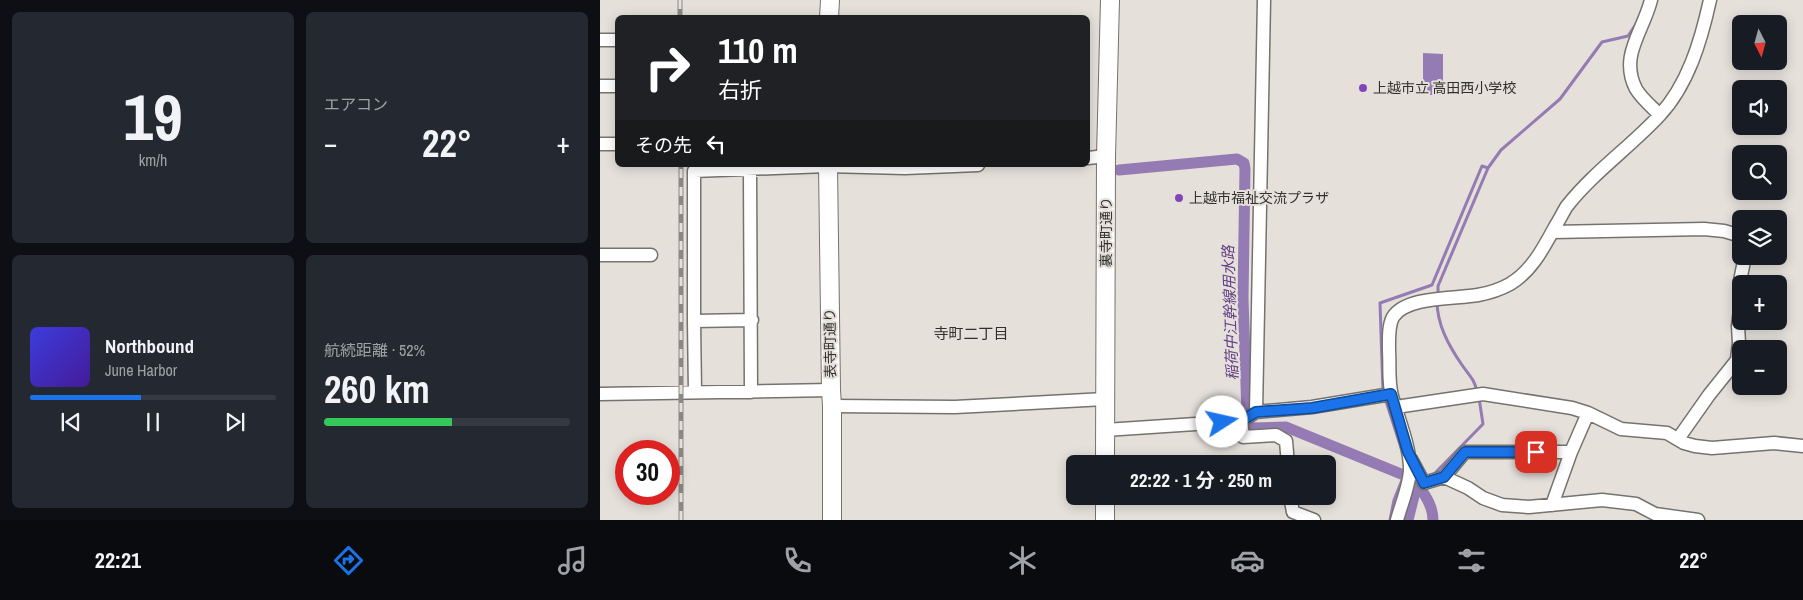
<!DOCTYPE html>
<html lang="ja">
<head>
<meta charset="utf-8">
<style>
  :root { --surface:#171b24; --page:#242831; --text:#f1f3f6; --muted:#9ea1a6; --line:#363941; --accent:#1a73e8 }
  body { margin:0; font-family:"Archivo Narrow","Noto Sans JP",sans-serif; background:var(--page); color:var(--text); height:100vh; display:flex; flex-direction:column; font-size:19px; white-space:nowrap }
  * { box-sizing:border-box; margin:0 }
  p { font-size:16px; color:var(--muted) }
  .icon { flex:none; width:28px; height:28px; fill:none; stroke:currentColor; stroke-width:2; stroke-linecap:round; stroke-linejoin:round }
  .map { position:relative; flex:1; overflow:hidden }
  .drawer { display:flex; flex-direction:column; gap:12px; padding:12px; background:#0d0f14; width:600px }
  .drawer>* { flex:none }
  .hud { position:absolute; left:15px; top:15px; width:475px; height:152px; border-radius:8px; box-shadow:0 2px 12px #0003; background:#202124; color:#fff; overflow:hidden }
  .needle { width:32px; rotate:174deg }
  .fabs { position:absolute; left:1132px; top:15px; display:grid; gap:10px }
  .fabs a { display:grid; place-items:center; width:55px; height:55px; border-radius:8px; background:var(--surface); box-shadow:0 2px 12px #0003; font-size:25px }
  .speed { position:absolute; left:15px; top:440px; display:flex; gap:10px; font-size:25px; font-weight:700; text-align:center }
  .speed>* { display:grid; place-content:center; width:65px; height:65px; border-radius:50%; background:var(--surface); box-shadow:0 2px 12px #0003; line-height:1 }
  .speed .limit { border:8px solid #d22; background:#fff; color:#111 }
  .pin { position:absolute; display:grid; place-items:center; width:42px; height:42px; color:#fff; margin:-21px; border-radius:10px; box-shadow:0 2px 8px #0006 }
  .me { position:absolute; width:55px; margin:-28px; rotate:80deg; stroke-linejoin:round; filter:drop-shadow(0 0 4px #0008) }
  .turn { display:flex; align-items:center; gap:18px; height:105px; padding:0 20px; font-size:22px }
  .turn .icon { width:65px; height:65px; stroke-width:2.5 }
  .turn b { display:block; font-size:35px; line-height:42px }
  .then { display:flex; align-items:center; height:48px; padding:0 20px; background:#0003; gap:10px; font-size:19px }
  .big { font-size:38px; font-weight:700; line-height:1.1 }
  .drawer .widget { flex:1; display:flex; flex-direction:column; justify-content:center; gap:8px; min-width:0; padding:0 18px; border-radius:8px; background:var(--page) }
  .drawer .dial { align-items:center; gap:0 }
  .dial b { font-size:65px; line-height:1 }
  .song { display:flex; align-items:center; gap:15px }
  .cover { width:60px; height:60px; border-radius:8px; background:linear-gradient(135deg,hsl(240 70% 55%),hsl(260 70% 35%)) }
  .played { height:5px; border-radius:2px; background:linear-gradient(90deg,var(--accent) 45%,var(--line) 45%) }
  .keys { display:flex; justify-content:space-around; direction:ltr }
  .heat { display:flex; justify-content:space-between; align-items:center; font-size:28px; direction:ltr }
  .charge { height:8px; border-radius:4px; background:linear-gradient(90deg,#34c759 52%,var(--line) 0) }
  .drawer .tiles { flex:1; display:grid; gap:12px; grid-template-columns:repeat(2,1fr) }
  .trip { position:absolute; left:466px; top:455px; width:270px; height:50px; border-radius:8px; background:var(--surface); box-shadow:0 2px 12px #0003; font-weight:700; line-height:50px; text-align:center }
  .tabs { display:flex; height:80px; justify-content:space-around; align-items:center; background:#090b0e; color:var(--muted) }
  .tabs .icon { width:35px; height:35px }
  .tabs .on { color:var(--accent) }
  .tabs b { font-size:22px; color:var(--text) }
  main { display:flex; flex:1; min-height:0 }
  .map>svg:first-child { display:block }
  .water { fill:#957bb3 }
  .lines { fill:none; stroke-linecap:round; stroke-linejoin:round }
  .stream { stroke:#957bb3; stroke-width:3 }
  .canal { stroke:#957bb3; stroke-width:11 }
  .street-casing { stroke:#76726d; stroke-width:15 }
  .secondary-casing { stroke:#76726d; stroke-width:20 }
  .street { stroke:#fff; stroke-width:12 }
  .secondary { stroke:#fff; stroke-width:18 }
  .rail-casing { stroke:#8b8884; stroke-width:5 }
  .rail { stroke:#e5e0da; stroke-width:3; stroke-dasharray:9; stroke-linecap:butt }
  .route-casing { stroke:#114b97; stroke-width:12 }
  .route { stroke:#1a73e8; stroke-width:9 }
  .poi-dot { fill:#8344b9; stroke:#e5e0da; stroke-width:2 }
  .labels { text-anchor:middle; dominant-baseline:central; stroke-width:4; stroke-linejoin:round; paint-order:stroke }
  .poi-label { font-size:14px; fill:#31302d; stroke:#e5e0da; text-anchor:start }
  .street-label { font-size:14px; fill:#31302d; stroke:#e5e0da }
  .water-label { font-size:15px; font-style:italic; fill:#633e86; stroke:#e5e0da }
  .neighbourhood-label { font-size:15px; fill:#31302d; stroke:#e5e0da }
</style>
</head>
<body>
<main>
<section class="drawer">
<div class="tiles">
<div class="widget dial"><b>19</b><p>km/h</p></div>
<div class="widget"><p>エアコン</p>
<div class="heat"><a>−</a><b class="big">22°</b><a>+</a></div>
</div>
<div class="widget">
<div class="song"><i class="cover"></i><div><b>Northbound</b><p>June Harbor</p></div></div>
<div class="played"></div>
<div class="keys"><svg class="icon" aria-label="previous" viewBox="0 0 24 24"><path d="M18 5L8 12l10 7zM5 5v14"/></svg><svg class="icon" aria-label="pause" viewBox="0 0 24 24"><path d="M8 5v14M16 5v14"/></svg><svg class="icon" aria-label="next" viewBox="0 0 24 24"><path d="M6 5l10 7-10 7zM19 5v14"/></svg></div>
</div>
<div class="widget"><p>航続距離 · 52%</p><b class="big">260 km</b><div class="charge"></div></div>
</div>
</section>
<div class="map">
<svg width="1203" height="520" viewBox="0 0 1203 520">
  <rect width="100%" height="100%" fill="#e5e0da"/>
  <path class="water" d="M823 53 843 54V95H823Z"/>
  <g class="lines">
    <path class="stream" d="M838 295V286L888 168
      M837 301C837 325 849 346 862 365 869 375 875 380 877 392
      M783 392 780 303 832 285 882 166 888 168 901 150 960 99 1002 42 1028 36 1036 24
      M785 398 803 454
      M836 472 883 424 879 398
      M815 492 822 486
      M790 520 794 500 804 475"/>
    <path class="canal" d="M519 170 637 159 644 163 645 169 643 298 647 414 650 428 686 427 806 476C820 484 833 504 833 520
      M808 520 815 492"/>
    <defs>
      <path id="street" d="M1051 0C1043 32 1019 56 1036 89 1042 99 1052 107 1060 115
        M0 40H18
        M0 86H18
        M0 144H18
        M488 158 506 156
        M150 170 151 392
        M953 232 1104 229 1124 231 1141 236
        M0 255H51
        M1141 290 1140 281 1145 256
        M152 320 94 321V171L227 166 305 168 378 165
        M94 321 95 392
        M0 394 231 390
        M232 406 355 407 505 399
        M796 407 883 394 972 408 988 413 1021 429 1067 433 1084 443 1095 446 1112 448 1174 443 1203 446
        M656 412 664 0
        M641 421 643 437 676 435 686 441 688 464
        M505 430 641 421 656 412 712 407 791 394
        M1078 439 1109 395 1137 360 1139 343 1138 326 1141 302
        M971 452H865L844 477 868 488 883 498 902 505 929 507 1002 500 1036 504 1055 514 1098 520
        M811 459 824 483 844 477
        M690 496 693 512 714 520
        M952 505 971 452 988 413
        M797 520C801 505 810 484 810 469 810 446 798 418 792 396 788 382 790 365 789 351 789 341 788 326 793 317 806 296 855 299 878 295 889 293 901 289 910 284 932 271 944 247 956 225 960 219 963 212 967 206 994 172 1030 147 1059 116 1088 85 1101 41 1110 0"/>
      <path id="secondary" d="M229 18 230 0
        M228 165 231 390 232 406V520
        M505 464 506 156 510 0
        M505 496V520"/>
    </defs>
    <use href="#street" class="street-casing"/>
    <use href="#secondary" class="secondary-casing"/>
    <use href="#street" class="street"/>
    <use href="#secondary" class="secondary"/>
    <defs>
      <path id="rail" d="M80 0V18
        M81 520V165"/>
    </defs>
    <use href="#rail" class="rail-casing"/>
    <use href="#rail" class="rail"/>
  </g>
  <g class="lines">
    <defs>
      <path id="route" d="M622 422 641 421 656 412 712 408 791 394 808 452 824 483 844 477 865 452H936"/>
    </defs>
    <use href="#route" class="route-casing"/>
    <use href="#route" class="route"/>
  </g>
  <g class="poi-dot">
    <circle cx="763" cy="88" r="5"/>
    <circle cx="579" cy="198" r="5"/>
  </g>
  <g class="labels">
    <g class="poi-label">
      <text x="773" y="88">上越市立 高田西小学校</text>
      <text x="589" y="198">上越市福祉交流プラザ</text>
    </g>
    <g class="street-label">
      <text transform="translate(506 232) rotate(-90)">裏寺町通り</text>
      <text transform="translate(230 343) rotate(-91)">表寺町通り</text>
    </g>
    <g class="water-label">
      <text transform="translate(630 313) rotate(-92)">稲荷中江幹線用水路</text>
    </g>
    <g class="neighbourhood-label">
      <text x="371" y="333">寺町二丁目</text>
    </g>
  </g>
</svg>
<div class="fabs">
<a><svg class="needle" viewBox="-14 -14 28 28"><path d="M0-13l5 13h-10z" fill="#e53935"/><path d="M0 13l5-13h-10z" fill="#9ea1a6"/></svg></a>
<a><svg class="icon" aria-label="sound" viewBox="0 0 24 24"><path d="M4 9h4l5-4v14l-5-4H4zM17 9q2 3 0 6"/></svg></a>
<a><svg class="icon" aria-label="search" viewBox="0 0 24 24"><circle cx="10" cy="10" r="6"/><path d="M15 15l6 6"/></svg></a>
<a><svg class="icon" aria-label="layers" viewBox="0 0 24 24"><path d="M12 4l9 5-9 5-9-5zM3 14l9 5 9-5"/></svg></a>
<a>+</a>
<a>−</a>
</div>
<div class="speed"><div class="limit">30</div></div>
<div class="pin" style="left:936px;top:452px;background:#d93025"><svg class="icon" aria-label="arrive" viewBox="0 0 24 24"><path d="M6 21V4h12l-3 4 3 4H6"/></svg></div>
<svg class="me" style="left:622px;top:422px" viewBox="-20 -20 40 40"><circle r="19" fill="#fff"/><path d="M0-13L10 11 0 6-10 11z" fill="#1a73e8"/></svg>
<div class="trip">22:22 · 1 分 · 250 m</div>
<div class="hud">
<div class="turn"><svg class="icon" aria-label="right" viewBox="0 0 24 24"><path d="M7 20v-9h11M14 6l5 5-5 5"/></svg><div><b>110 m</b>右折</div></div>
<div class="then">その先<svg class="icon" aria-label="left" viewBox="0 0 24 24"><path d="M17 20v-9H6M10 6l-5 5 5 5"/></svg></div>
</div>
</div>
</main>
<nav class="tabs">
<b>22:21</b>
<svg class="icon on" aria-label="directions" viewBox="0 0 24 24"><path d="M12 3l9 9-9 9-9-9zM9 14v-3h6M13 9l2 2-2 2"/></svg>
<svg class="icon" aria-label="music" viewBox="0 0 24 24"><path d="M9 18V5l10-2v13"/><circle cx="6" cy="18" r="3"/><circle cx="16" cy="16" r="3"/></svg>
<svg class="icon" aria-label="phone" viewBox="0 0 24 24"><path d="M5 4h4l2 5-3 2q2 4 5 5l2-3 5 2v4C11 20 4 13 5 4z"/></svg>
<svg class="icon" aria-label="climate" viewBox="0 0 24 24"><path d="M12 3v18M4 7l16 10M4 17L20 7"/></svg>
<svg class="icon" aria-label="car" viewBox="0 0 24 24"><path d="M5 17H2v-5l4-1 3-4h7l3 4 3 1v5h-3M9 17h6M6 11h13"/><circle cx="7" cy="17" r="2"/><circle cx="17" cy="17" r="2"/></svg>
<svg class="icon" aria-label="filters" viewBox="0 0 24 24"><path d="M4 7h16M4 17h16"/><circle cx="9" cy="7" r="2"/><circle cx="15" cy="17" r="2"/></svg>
<b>22°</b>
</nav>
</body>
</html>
